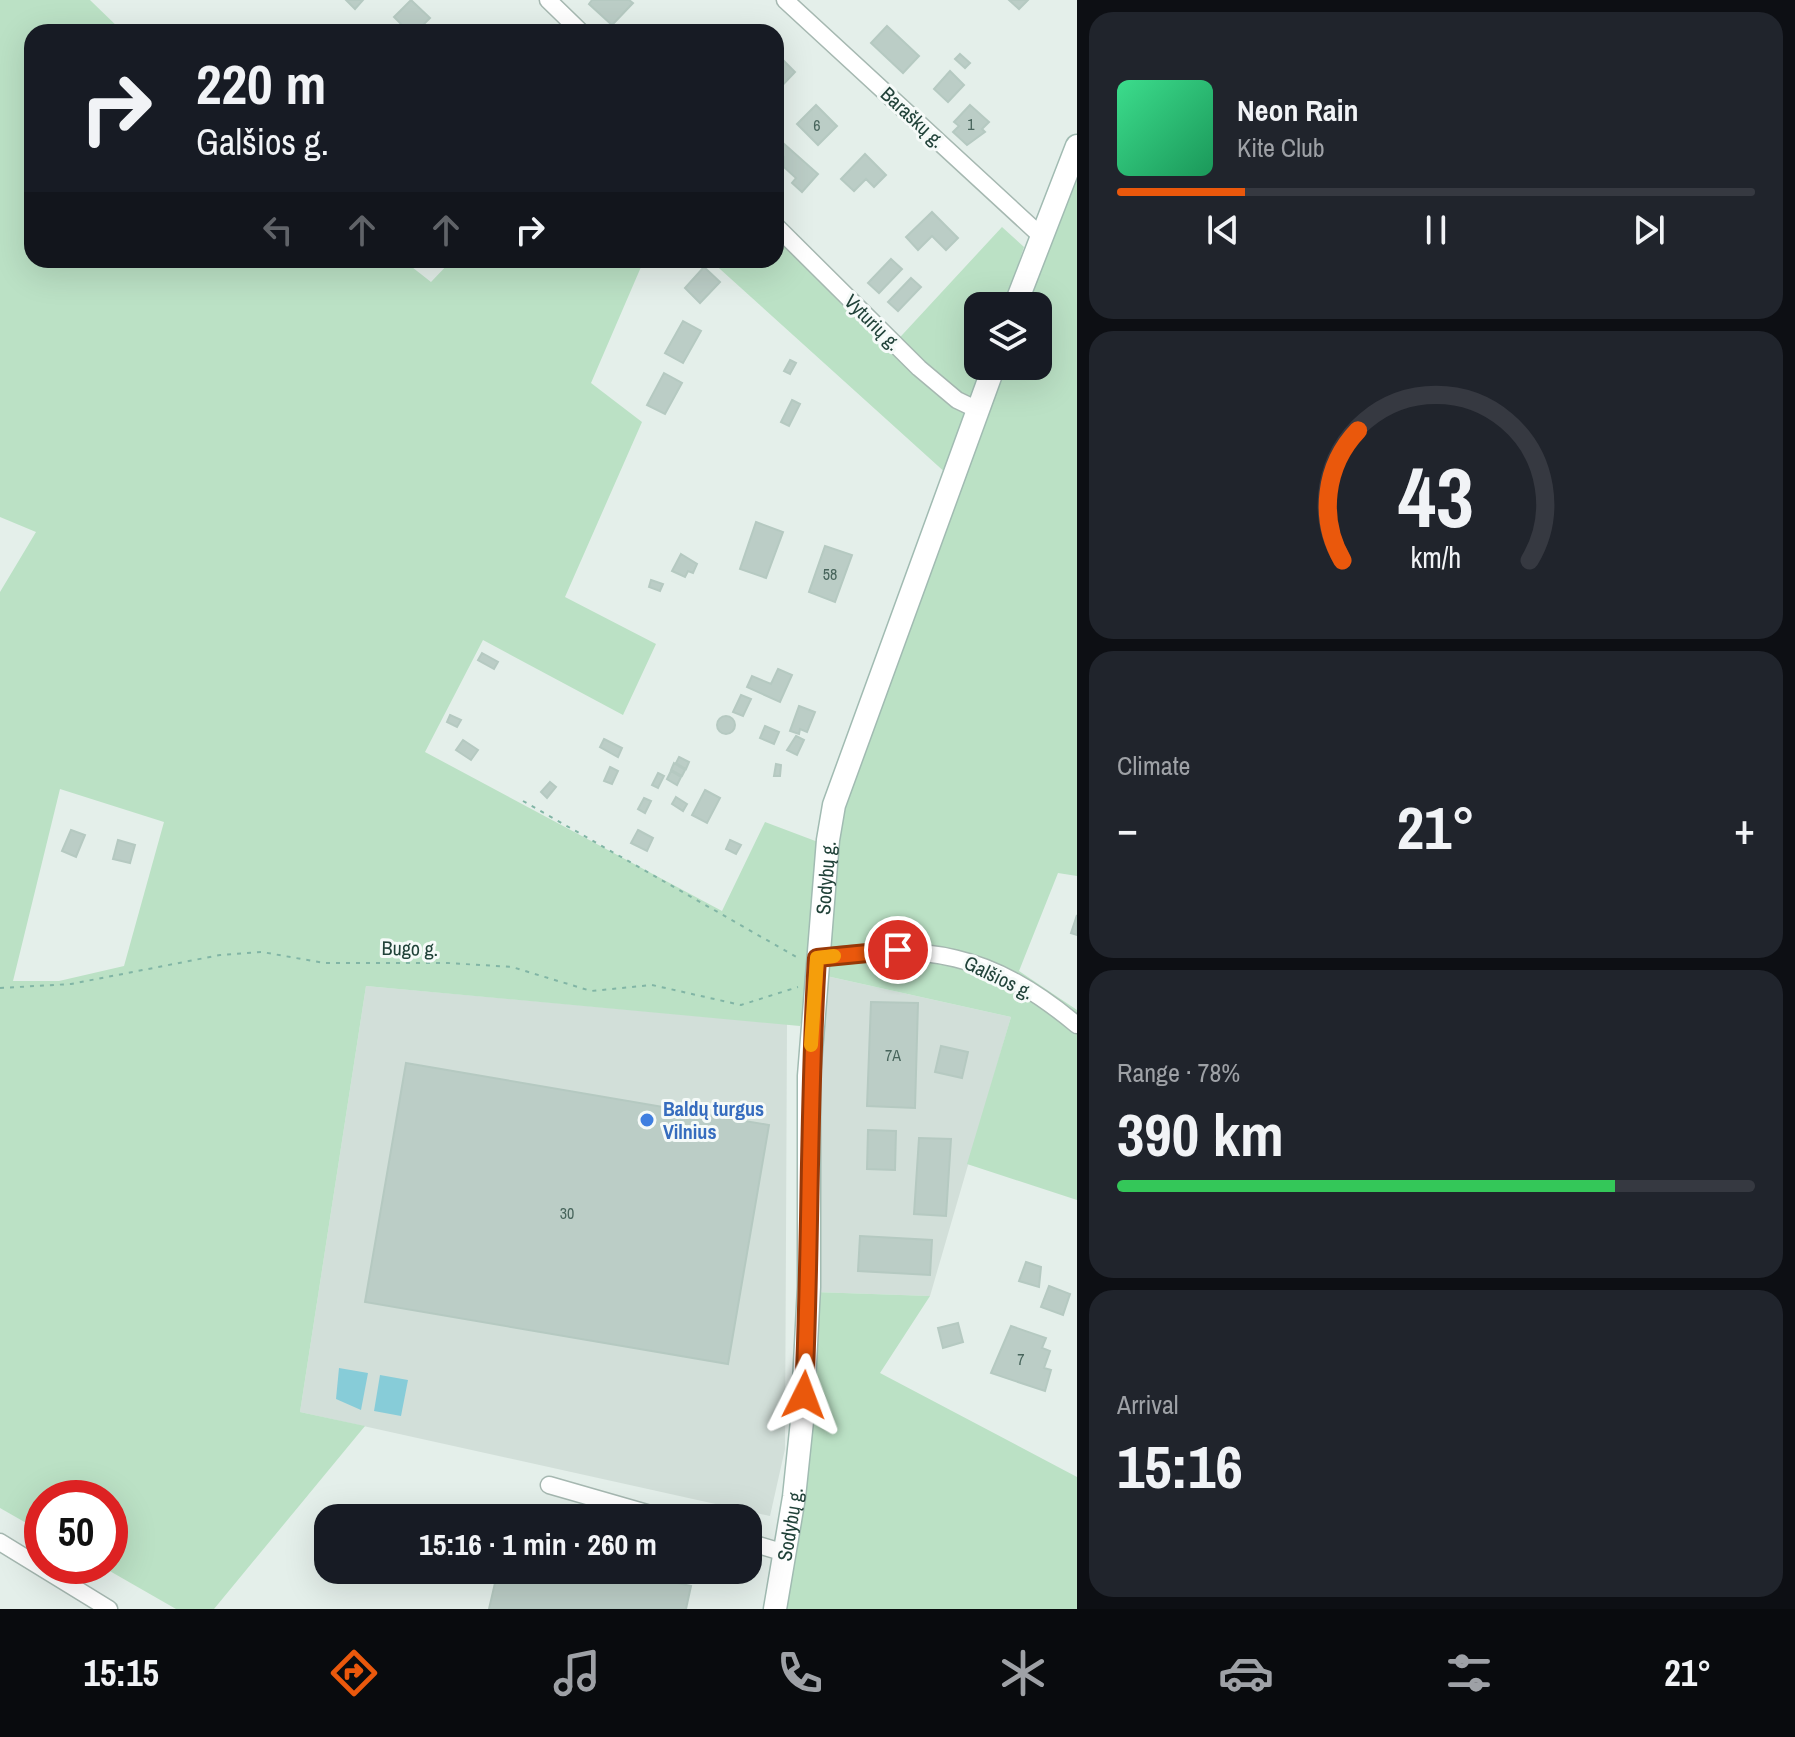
<!DOCTYPE html>
<html lang="en">
<head>
<meta charset="utf-8">
<style>
  :root { --surface:#171b24; --page:#20242c; --text:#f1f3f6; --muted:#9ea1a6; --line:#363941; --accent:#ea580c }
  body { margin:0; font-family:"Archivo Narrow",sans-serif; background:var(--page); color:var(--text); height:100vh; display:flex; flex-direction:column; font-size:30px; white-space:nowrap }
  * { box-sizing:border-box; margin:0 }
  p { font-size:26px; color:var(--muted) }
  .icon { flex:none; width:44px; height:44px; fill:none; stroke:currentColor; stroke-width:2; stroke-linecap:round; stroke-linejoin:round }
  .map { position:relative; flex:1; overflow:hidden }
  .side { display:flex; flex-direction:column; gap:12px; padding:12px; background:#0d0f14; width:718px }
  .side>* { flex:none }
  .hud { position:absolute; left:24px; top:24px; width:760px; height:244px; border-radius:24px; box-shadow:0 8px 32px #0002; background:#171b24; color:var(--text); overflow:hidden }
  .buttons { position:absolute; left:964px; top:292px; display:grid; gap:16px }
  .buttons a { display:grid; place-items:center; width:88px; height:88px; border-radius:16px; background:var(--surface); box-shadow:0 8px 32px #0002; font-size:40px }
  .speed { position:absolute; left:24px; top:1480px; display:flex; gap:16px; font-size:40px; font-weight:700; text-align:center }
  .speed>* { display:grid; place-content:center; width:104px; height:104px; border-radius:50%; background:var(--surface); box-shadow:0 8px 32px #0002; line-height:1 }
  .speed .limit { border:12px solid #d22; background:#fff; color:#111 }
  .pin { position:absolute; display:grid; place-items:center; width:68px; height:68px; color:#fff; margin:-34px; border:4px solid #fff; border-radius:50%; box-shadow:0 2px 8px #0007 }
  .me { position:absolute; width:88px; margin:-44px; rotate:3deg; stroke-linejoin:round; filter:drop-shadow(0 0 6px #0008) }
  .turn { display:flex; align-items:center; gap:28px; height:168px; padding:0 40px; font-size:36px }
  .turn .icon { width:104px; height:104px; stroke-width:2.5 }
  .turn b { display:block; font-size:56px; line-height:68px }
  .lanes { display:flex; align-items:center; height:76px; padding:0 40px; background:#0003; justify-content:center; gap:40px; direction:ltr }
  .lanes .off { opacity:.35 }
  .big { font-size:60px; font-weight:700; line-height:1.1 }
  .side .card { flex:1; display:flex; flex-direction:column; justify-content:center; gap:12px; min-width:0; padding:0 28px; border-radius:24px; background:var(--page) }
  .side .dial { align-items:center; gap:0 }
  .dial svg { height:208px; overflow:visible; fill:none; stroke:var(--line); stroke-width:7; stroke-linecap:round; text-anchor:middle }
  .dial text { fill:var(--text); stroke:none }
  .song { display:flex; align-items:center; gap:24px }
  .cover { width:96px; height:96px; border-radius:12px; background:linear-gradient(135deg,hsl(150 70% 55%),hsl(150 70% 35%)) }
  .played { height:8px; border-radius:4px; background:linear-gradient(90deg,var(--accent) 20%,var(--line) 20%) }
  .keys { display:flex; justify-content:space-around; direction:ltr }
  .heat { display:flex; justify-content:space-between; align-items:center; font-size:44px; direction:ltr }
  .charge { height:12px; border-radius:6px; background:linear-gradient(90deg,#34c759 78%,var(--line) 0) }
  .trip { position:absolute; left:314px; top:1504px; width:448px; height:80px; border-radius:24px; background:var(--surface); box-shadow:0 8px 32px #0002; font-weight:700; line-height:80px; text-align:center }
  .tabs { display:flex; height:128px; justify-content:space-around; align-items:center; background:#090b0e; color:var(--muted) }
  .tabs .icon { width:56px; height:56px }
  .tabs .active { color:var(--accent) }
  .tabs b { font-size:36px; color:var(--text) }
  main { display:flex; flex:1; min-height:0 }
  .map>svg:first-child { display:block }
  .built { fill:#d2dfd9 }
  .green { fill:#bbe1c5; fill-rule:evenodd }
  .water { fill:#87ccd8 }
  .building { fill:#bbcdc6; stroke:#b5c9c1; stroke-width:2 }
  .lines { fill:none; stroke-linecap:round; stroke-linejoin:round }
  .street-casing { stroke:#a6b8b1; stroke-width:19 }
  .secondary-casing { stroke:#a1bbb2; stroke-width:25 }
  .path { stroke:#81b5a5; stroke-width:2; stroke-dasharray:4 6; stroke-linecap:butt }
  .street { stroke:#fff; stroke-width:16 }
  .secondary { stroke:#fff; stroke-width:22 }
  .route-casing { stroke:#983908; stroke-width:20 }
  .route { stroke:#ea580c; stroke-width:14 }
  .slow { stroke:#f59e0b; stroke-width:14 }
  .shop-dot { fill:#3f7fe0; stroke:#f5faf8; stroke-width:3 }
  .labels { text-anchor:middle; dominant-baseline:central; stroke-width:6; stroke-linejoin:round; paint-order:stroke }
  .number-label { font-size:16px; fill:#48655c }
  .street-label { font-size:20px; fill:#214239; stroke:#f5faf8 }
  .shop-label { font-size:20px; font-weight:bold; fill:#366cbe; stroke:#f5faf8; text-anchor:start }
</style>
</head>
<body>
<main>
<div class="map">
<svg width="1077" height="1609" viewBox="0 0 1077 1609">
  <rect width="100%" height="100%" fill="#e4efea"/>
  <path class="built" d="M822 975 1011 1017 930 1296 814 1292Z
    M366 986 787 1024 785 1449 770 1516 300 1412Z"/>
  <path class="green" d="M0 0H90L123 32H32V260H403L431 282 452 260H644L591 383 642 422 565 597 656 644 623 715 483 640 425 752 722 911 765 822 818 842 806 1005 800 1026 366 986 300 1412 365 1426 214 1609H176L101 1566H110V1498H42V1532L0 1508V592L36 532 0 517ZM60 789 164 822 124 966 59 981H13Z
    M1077 165V876L1058 873 1019 971 1077 1010V1200L967 1164 1011 1017 822 975 837 826 1001 366H1038V306H1022Z
    M1002 227 1024 247 1004 306H978V366H984L948 475 710 260H776V235L891 347Z
    M814 1292 930 1296 880 1373 1077 1477V1609H783Z"/>
  <path class="water" d="M339 1368 368 1373 361 1410 336 1399Z
    M380 1375 408 1380 401 1416 374 1411Z"/>
  <path class="building" d="M346 0H363L355 9Z
    M411 0 430 18 416 32H409L394 17Z
    M592 0H629L633 3 612 25 589 4Z
    M1009 0H1028L1019 9Z
    M887 26 919 56 903 73 871 43Z
    M960 54 970 63 965 68 955 59Z
    M778 55 795 72 778 90 776 57Z
    M950 71 964 85 948 102 934 89Z
    M816 105 837 126 818 145 797 124Z
    M970 105 989 122 982 129 985 132 967 145 953 132 959 126 954 122Z
    M783 143 818 174 802 192 792 183 796 178 784 167V157L776 150Z
    M865 154 886 175 874 187 866 179 854 191 841 179Z
    M932 212 958 238 946 250 932 236 918 250 906 237Z
    M891 259 902 269 879 293 868 283Z
    M704 267 720 282 700 303 685 288Z
    M911 278 921 287 898 311 888 302Z
    M683 321 701 331 683 363 665 353Z
    M790 360 796 363 790 374 784 371Z
    M664 373 682 383 665 414 647 405Z
    M792 400 800 404 789 426 781 422Z
    M756 522 783 532 766 578 740 569Z
    M825 546 852 555 835 602 809 592Z
    M681 554 697 564 693 573 688 571 685 577 672 571Z
    M651 580 663 584 660 591 649 587Z
    M482 653 498 662 494 669 478 660Z
    M778 669 792 675 780 702 747 687 752 676 771 684Z
    M741 695 751 699 743 716 733 712Z
    M799 706 815 712 807 732 800 729 799 734 790 731Z
    M450 715 461 720 457 727 447 722Z
    M717 725a9 9 0 1 1 18 0a9 9 0 1 1-18 0Z
    M765 726 779 732 774 744 760 738Z
    M796 736 804 740 797 755 787 750Z
    M604 739 622 748 618 757 600 747Z
    M463 740 478 750 471 760 456 750Z
    M679 757 689 762 686 769 676 763Z
    M674 763 685 770 682 776 671 770Z
    M776 764 781 765 780 776H774Z
    M610 767 618 771 612 784 604 781Z
    M671 771 681 777 677 785 667 779Z
    M658 773 664 776 658 788 652 785Z
    M550 782 556 787 547 798 541 792Z
    M705 790 720 798 707 823 692 815Z
    M676 797 687 804 683 811 672 804Z
    M644 798 651 801 645 813 638 809Z
    M71 830 85 835 76 857 62 851Z
    M638 830 653 838 647 851 631 843Z
    M118 840 135 845 130 863 113 859Z
    M730 840 741 845 736 854 726 849Z
    M1077 915V935L1071 933Z
    M871 1002 918 1003 915 1108 867 1106Z
    M941 1046 968 1052 962 1078 935 1072Z
    M406 1063 769 1125 728 1364 365 1302Z
    M868 1130 896 1131 895 1170 867 1169Z
    M919 1138 951 1139 946 1216 914 1214Z
    M860 1236 932 1240 930 1275 858 1271Z
    M1026 1262 1041 1267 1039 1287 1019 1281Z
    M1049 1286 1070 1294 1063 1315 1041 1307Z
    M958 1323 963 1342 943 1348 938 1328Z
    M1011 1326 1046 1338 1042 1348 1050 1351 1044 1368 1051 1370 1045 1391 991 1373Z
    M498 1570H619L691 1586 686 1609H489Z"/>
  <g class="lines">
    <defs>
      <path id="street" d="M548 0 581 32
        M785 0 1040 235
        M776 226 919 368 957 400 978 410
        M817 958C928 943 989 952 1077 1025
        M549 1485 664 1518
        M0 1542 109 1609
        M748 1542 785 1553"/>
      <g id="secondary">
        <path d="M1015 306 1077 146"/>
        <path id="s1" d="M775 1609 794 1497 802 1421 809 1287V1076L828 840 834 805 994 366"/>
      </g>
    </defs>
    <use href="#street" class="street-casing"/>
    <use href="#secondary" class="secondary-casing"/>
    <path class="path" d="M523 801 800 959
      M0 988 71 984 220 955 262 952 324 963H448L512 967 591 991 652 985 741 1005 798 987"/>
    <use href="#street" class="street"/>
    <use href="#secondary" class="secondary"/>
  </g>
  <g class="lines">
    <defs>
      <path id="route" d="M804 1395C811 1249 808 1104 817 958L898 950"/>
    </defs>
    <use href="#route" class="route-casing"/>
    <use href="#route" class="route"/>
    <path class="slow" d="M811 1045 817 958 834 956"/>
  </g>
  <circle class="shop-dot" cx="647" cy="1120" r="8"/>
  <g class="labels">
    <g class="number-label">
      <text x="971" y="124">1</text>
      <text x="817" y="125">6</text>
      <text x="830" y="574">58</text>
      <text x="893" y="1055">7A</text>
      <text x="567" y="1213">30</text>
      <text x="1021" y="1359">7</text>
    </g>
    <g class="street-label">
      <text transform="translate(913 117) rotate(43)">Baraškų g.</text>
      <text transform="translate(873 322) rotate(45)">Vyturių g.</text>
      <text stroke="none"><textPath href="#s1" startOffset="734">Sodybų g.</textPath></text>
      <text transform="translate(410 948) rotate(1)">Bugo g.</text>
      <text transform="translate(999 977) rotate(26)">Galšios g.</text>
      <text stroke="none"><textPath href="#s1" startOffset="86">Sodybų g.</textPath></text>
    </g>
    <g class="shop-label">
      <text x="663" y="1108">Baldų turgus<tspan x="663" dy="23">Vilnius</tspan></text>
    </g>
  </g>
</svg>
<div class="buttons">
<a><svg class="icon" aria-label="layers" viewBox="0 0 24 24"><path d="M12 4l9 5-9 5-9-5zM3 14l9 5 9-5"/></svg></a>
</div>
<div class="speed"><div class="limit">50</div></div>
<div class="pin" style="left:898px;top:950px;background:#d93025"><svg class="icon" aria-label="arrive" viewBox="0 0 24 24"><path d="M6 21V4h12l-3 4 3 4H6"/></svg></div>
<svg class="me" style="left:804px;top:1395px" viewBox="-20 -20 40 40"><path d="M0-17L14 15 0 8-14 15z" fill="#ea580c" stroke="#fff" stroke-width="4"/></svg>
<div class="trip">15:16 · 1 min · 260 m</div>
<div class="hud">
<div class="turn"><svg class="icon" aria-label="right" viewBox="0 0 24 24"><path d="M7 20v-9h11M14 6l5 5-5 5"/></svg><div><b>220 m</b>Galšios g.</div></div>
<div class="lanes"><svg class="icon off" aria-label="left" viewBox="0 0 24 24"><path d="M17 20v-9H6M10 6l-5 5 5 5"/></svg><svg class="icon off" aria-label="ahead" viewBox="0 0 24 24"><path d="M12 20V5M6 11l6-6 6 6"/></svg><svg class="icon off" aria-label="ahead" viewBox="0 0 24 24"><path d="M12 20V5M6 11l6-6 6 6"/></svg><svg class="icon" aria-label="right" viewBox="0 0 24 24"><path d="M7 20v-9h11M14 6l5 5-5 5"/></svg></div>
</div>
</div>
<section class="side">
<div class="card">
<div class="song"><i class="cover"></i><div><b>Neon Rain</b><p>Kite Club</p></div></div>
<div class="played"></div>
<div class="keys"><svg class="icon" aria-label="previous" viewBox="0 0 24 24"><path d="M18 5L8 12l10 7zM5 5v14"/></svg><svg class="icon" aria-label="pause" viewBox="0 0 24 24"><path d="M8 5v14M16 5v14"/></svg><svg class="icon" aria-label="next" viewBox="0 0 24 24"><path d="M6 5l10 7-10 7zM19 5v14"/></svg></div>
</div>
<div class="card dial"><svg viewBox="0 0 100 80">
<path d="M14 69A42 42 0 1 1 86 69"/>
<path d="M14 69A42 42 0 0 1 20 19" stroke="#ea580c"/>
<text x="50" y="56" font-size="32" font-weight="700">43</text>
<text x="50" y="72" font-size="11">km/h</text>
</svg></div>
<div class="card"><p>Climate</p>
<div class="heat"><a>−</a><b class="big">21°</b><a>+</a></div>
</div>
<div class="card"><p>Range · 78%</p><b class="big">390 km</b><div class="charge"></div></div>
<div class="card"><p>Arrival</p><b class="big">15:16</b></div>
</section>
</main>
<nav class="tabs">
<b>15:15</b>
<svg class="icon active" aria-label="directions" viewBox="0 0 24 24"><path d="M12 3l9 9-9 9-9-9zM9 14v-3h6M13 9l2 2-2 2"/></svg>
<svg class="icon" aria-label="music" viewBox="0 0 24 24"><path d="M9 18V5l10-2v13"/><circle cx="6" cy="18" r="3"/><circle cx="16" cy="16" r="3"/></svg>
<svg class="icon" aria-label="phone" viewBox="0 0 24 24"><path d="M5 4h4l2 5-3 2q2 4 5 5l2-3 5 2v4C11 20 4 13 5 4z"/></svg>
<svg class="icon" aria-label="climate" viewBox="0 0 24 24"><path d="M12 3v18M4 7l16 10M4 17L20 7"/></svg>
<svg class="icon" aria-label="car" viewBox="0 0 24 24"><path d="M5 17H2v-5l4-1 3-4h7l3 4 3 1v5h-3M9 17h6M6 11h13"/><circle cx="7" cy="17" r="2"/><circle cx="17" cy="17" r="2"/></svg>
<svg class="icon" aria-label="filters" viewBox="0 0 24 24"><path d="M4 7h16M4 17h16"/><circle cx="9" cy="7" r="2"/><circle cx="15" cy="17" r="2"/></svg>
<b>21°</b>
</nav>
</body>
</html>
